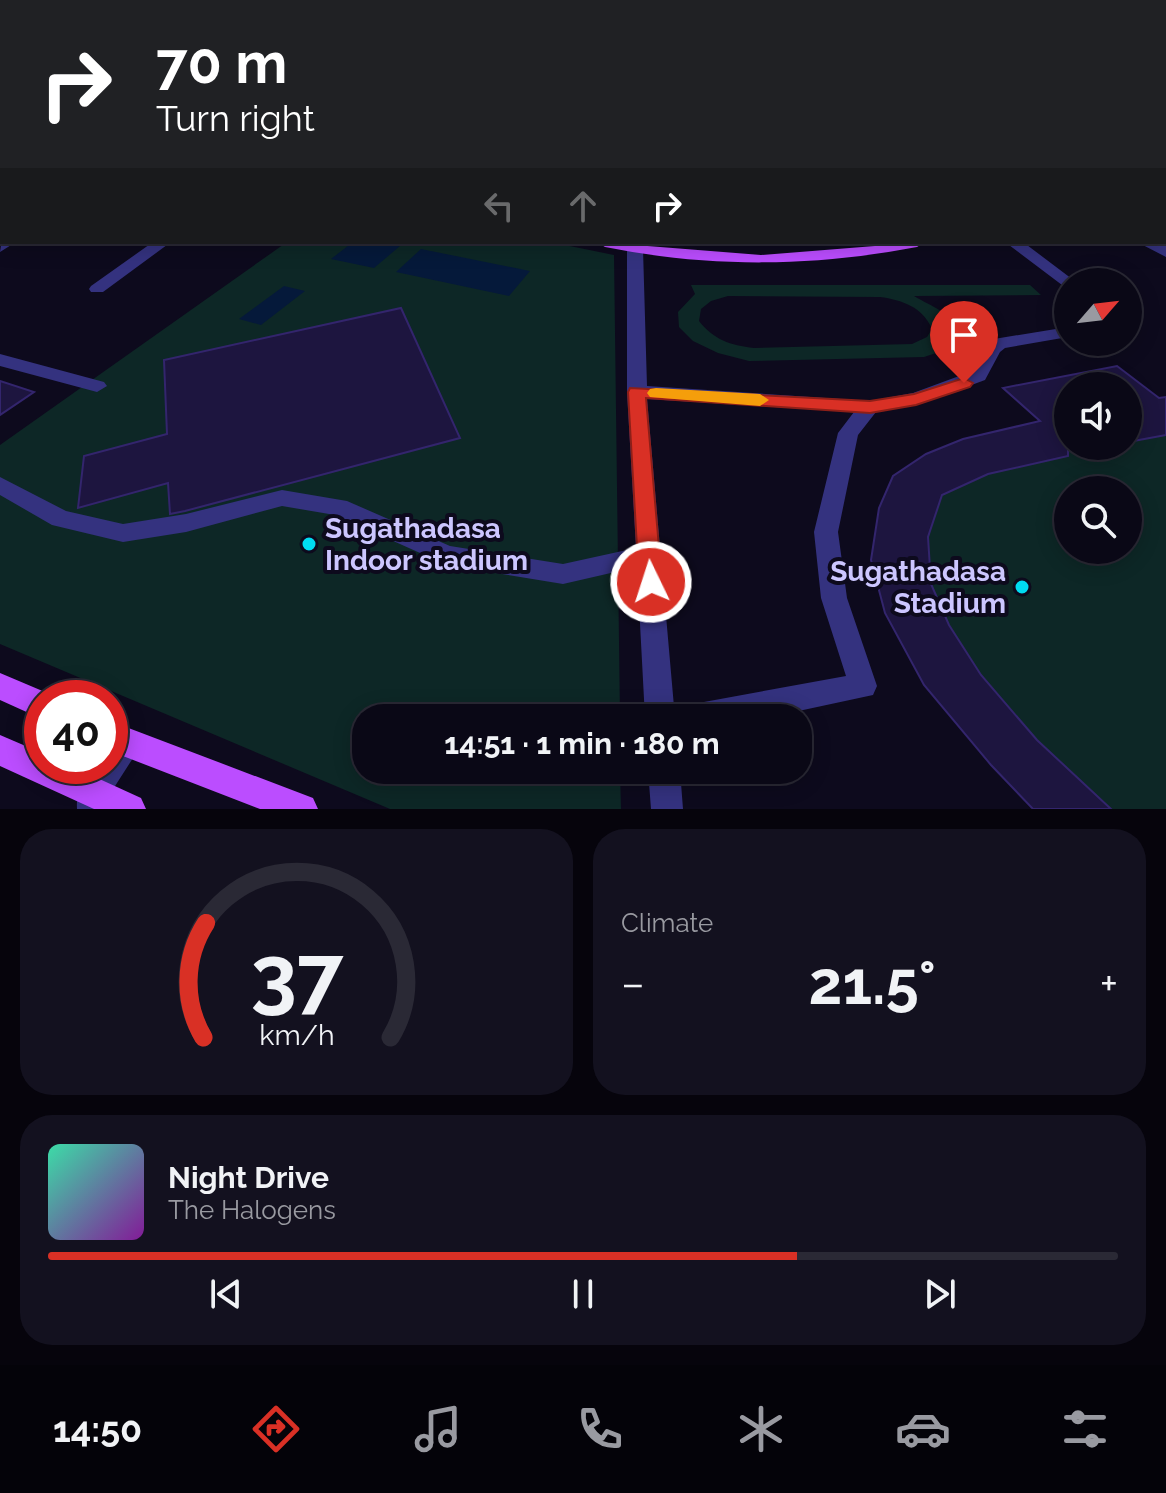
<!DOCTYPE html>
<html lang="en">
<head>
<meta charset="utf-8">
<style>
  :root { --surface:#0a0816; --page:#13111f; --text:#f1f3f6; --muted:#999aa1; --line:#2a2935; --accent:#d93025 }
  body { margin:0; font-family:Raleway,sans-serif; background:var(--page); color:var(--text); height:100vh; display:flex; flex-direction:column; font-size:30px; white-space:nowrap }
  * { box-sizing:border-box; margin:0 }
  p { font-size:26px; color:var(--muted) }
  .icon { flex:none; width:44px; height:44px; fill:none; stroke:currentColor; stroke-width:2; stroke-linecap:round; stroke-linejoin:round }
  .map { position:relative; height:809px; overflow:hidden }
  .panel { display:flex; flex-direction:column; gap:20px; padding:20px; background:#06040c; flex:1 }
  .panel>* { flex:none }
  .banner { position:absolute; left:0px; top:0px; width:1166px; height:244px; box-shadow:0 4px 20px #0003,0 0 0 2px var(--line); background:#202124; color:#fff; overflow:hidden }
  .needle { width:52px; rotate:62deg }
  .controls { position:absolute; left:1054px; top:268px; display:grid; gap:16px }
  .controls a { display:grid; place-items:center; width:88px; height:88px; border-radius:50%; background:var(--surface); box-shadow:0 4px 20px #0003,0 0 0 2px var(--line); font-size:40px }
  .speed { position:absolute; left:24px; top:680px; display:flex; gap:16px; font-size:40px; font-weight:700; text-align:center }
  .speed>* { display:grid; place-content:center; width:104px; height:104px; border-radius:50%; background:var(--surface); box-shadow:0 4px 20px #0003,0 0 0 2px var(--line); line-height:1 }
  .speed .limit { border:12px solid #d22; background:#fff; color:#111 }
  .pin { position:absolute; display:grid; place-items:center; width:68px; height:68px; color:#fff; margin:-82px -34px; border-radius:50% 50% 50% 0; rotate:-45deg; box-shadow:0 0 8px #0007 }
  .pin .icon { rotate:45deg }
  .me { position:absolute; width:88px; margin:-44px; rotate:356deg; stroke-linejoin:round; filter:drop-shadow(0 0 6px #0008) }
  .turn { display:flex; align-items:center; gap:28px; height:168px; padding:0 24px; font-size:36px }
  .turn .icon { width:104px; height:104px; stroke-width:2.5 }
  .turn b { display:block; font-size:56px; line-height:68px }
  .lanes { display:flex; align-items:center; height:76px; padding:0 24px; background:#0003; justify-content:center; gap:40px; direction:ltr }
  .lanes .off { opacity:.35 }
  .big { font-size:60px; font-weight:700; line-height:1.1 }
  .panel .card { flex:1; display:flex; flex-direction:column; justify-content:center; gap:12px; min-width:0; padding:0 28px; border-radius:32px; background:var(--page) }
  .panel .dial { align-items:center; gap:0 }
  .dial svg { height:208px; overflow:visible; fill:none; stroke:var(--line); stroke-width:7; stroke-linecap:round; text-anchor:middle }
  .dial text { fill:var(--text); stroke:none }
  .song { display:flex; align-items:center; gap:24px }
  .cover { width:96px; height:96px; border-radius:12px; background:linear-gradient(135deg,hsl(160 70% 55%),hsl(290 70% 35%)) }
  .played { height:8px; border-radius:4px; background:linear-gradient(90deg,var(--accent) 70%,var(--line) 70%) }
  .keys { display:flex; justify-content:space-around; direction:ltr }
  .heat { display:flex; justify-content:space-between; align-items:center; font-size:44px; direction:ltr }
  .panel .tiles { flex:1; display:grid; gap:20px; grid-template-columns:1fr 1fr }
  .card:last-child { grid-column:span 2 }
  .trip { position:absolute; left:352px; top:704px; width:460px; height:80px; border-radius:32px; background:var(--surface); box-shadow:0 4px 20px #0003,0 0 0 2px var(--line); font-weight:700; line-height:80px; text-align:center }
  .tab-bar { display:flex; height:128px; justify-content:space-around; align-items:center; background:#040309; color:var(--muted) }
  .tab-bar .icon { width:56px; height:56px }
  .tab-bar .selected { color:var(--accent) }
  .tab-bar b { font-size:36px; color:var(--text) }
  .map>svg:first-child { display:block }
  .green { fill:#0d2726; fill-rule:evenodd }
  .water { fill:#05193a }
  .building { fill:#1d153f; stroke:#33256d; stroke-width:2 }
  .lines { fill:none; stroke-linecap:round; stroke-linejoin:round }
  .minor { fill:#34327f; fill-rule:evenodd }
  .major { fill:#bb4dff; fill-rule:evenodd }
  .route { fill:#d93025; stroke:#8d1f18; stroke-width:2 }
  .slow { fill:#f59e0b }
  .poi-dot { fill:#00dbf1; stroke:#0d0a1d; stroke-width:3 }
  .labels { text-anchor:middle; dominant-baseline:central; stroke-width:8; stroke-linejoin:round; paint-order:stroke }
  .near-poi-label { font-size:28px; font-weight:bold; fill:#ccc6ff; stroke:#0d0a1d; text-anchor:start }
</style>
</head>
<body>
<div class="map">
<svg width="1166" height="809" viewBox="0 0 1166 809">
  <rect width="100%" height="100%" fill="#0d0a1d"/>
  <path class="green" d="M287 242H550L614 255 620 718H366V770H620L621 809H390L0 644V445Z
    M691 285H1030L1041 295 914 296C935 309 966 316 951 348L924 357 749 361 718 353 693 341 679 327 678 312 695 294ZM728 296 880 297C902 300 923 307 932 329L927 337 912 344 754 348C730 345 714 340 699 321L701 309 711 301Z
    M1117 366 1158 397H1166V809H1033L991 765 924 685 885 613 871 560 879 508 893 476 926 454 963 439 1039 421 1003 388ZM1068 386H1128V446H1068ZM1068 490H1128V550H1068Z"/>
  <path class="water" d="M353 242 400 246 374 268 331 259Z
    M421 249 530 271 509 296 396 272Z
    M284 286 305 291 261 325 239 319Z"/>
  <path class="building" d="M401 308 460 438 185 511 170 514 168 483 78 508 84 456 167 434 164 360Z
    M1117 366 1159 398 1166 397V435L1128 442V386H1068V456L988 474 942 495 928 537 931 584 949 625 981 675 1037 740 1111 809H1033L991 765 924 685 885 613 871 560 879 508 893 476 926 454 963 439 1040 421 1003 388Z
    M0 381 34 392 0 415Z"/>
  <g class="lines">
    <path class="minor" d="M354 0H364L366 2H356Z
      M444 0H453L455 2H446Z
      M753 0H761L763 2H755Z
      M834 0H881L884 2H837Z
      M1045 0H1054L1056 2H1047Z
      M1146 0H1157L1159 2H1148Z
      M1164 15H1166V19H1164Z
      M1164 41 1166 42V48L1164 47Z
      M1164 67H1166V73H1164Z
      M0 103H2L1 132H0Z
      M1164 103H1166V109H1164Z
      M1164 152H1166V160H1164Z
      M2 239V242H16L0 252Z
      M153 242H171L103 292H91L89 289 91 286Z
      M1005 242H1023L1076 282H1068V287L1062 285Z
      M1137 242H1157L1166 246V257Z
      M635 244 643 249 647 386 870 401 913 393 970 372 986 345 994 339 1068 327V337L1005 348 1000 352 985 380 923 403 876 412 858 435 838 532 847 598 877 686 873 695 766 718H678L683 708 693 704 846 676 821 598 814 532 838 433 854 412 647 399 675 718H645L637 567 563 584 447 565 335 515 282 506 186 532 123 542 52 525 0 495V477L66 511 123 524 186 514 282 490 347 501 450 546 563 564 636 548 627 392V249Z
      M0 354 104 382 107 386 97 392 0 366Z
      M127 729 138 734 142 744 108 797 109 809H77C76 790 81 781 92 766H110C110 748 108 737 127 729Z
      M648 770H680L683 809H651Z"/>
    <path class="major" d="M64 0H72V2H64Z
      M0 83H2V89H0Z
      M0 148H2V156H0Z
      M1164 179H1166V187H1164Z
      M597 242 761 255 925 242 917 247C812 267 710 268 605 247Z
      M0 673 52 695 53 698H42V719L0 700Z
      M110 721 313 798 318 809H260L110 751Z
      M0 735 42 753V766H71L141 798 146 809H94L0 766Z"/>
  </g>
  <path class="route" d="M964 378 973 383 970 387 916 405 870 413 646 398 662 582 659 589 651 592 642 589 639 582 628 392 630 388 870 401 914 394Z"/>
  <path class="slow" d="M656 388 760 394 769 400 760 406 650 397 647 393 650 389Z"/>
  <g class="poi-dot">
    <circle cx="309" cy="544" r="8"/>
    <circle cx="1022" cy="587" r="8"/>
  </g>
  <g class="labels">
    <g class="near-poi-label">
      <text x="325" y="528">Sugathadasa<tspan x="325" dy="32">Indoor stadium</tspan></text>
      <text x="1006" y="571" text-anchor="end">Sugathadasa<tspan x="1006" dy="32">Stadium</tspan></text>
    </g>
  </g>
</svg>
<div class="controls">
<a><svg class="needle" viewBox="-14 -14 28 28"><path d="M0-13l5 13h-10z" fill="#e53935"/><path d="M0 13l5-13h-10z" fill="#999aa1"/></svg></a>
<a><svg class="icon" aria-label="sound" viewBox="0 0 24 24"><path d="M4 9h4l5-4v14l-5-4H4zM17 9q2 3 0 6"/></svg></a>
<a><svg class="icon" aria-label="search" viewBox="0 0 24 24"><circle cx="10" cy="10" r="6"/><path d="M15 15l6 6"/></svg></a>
</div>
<div class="speed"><div class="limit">40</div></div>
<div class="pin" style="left:964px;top:383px;background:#d93025"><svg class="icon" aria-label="arrive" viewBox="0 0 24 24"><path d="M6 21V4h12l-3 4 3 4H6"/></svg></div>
<svg class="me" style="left:651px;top:582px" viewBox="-20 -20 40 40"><circle r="17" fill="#d93025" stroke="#fff" stroke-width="3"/><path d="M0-11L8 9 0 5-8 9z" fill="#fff"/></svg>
<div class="trip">14:51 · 1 min · 180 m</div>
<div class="banner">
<div class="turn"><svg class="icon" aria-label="right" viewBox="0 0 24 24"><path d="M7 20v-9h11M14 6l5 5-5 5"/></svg><div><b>70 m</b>Turn right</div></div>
<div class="lanes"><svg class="icon off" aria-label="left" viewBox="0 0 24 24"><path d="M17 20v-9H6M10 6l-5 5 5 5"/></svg><svg class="icon off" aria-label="ahead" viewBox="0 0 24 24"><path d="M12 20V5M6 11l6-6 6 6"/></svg><svg class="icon" aria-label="right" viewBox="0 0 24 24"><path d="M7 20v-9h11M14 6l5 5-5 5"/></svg></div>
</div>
</div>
<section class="panel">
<div class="tiles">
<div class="card dial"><svg viewBox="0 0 100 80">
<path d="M14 69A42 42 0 1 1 86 69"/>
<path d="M14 69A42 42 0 0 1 15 25" stroke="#d93025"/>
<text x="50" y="56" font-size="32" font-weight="700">37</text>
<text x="50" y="72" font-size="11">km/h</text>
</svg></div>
<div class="card"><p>Climate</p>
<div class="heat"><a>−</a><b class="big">21.5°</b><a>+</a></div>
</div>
<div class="card">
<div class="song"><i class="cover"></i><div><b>Night Drive</b><p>The Halogens</p></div></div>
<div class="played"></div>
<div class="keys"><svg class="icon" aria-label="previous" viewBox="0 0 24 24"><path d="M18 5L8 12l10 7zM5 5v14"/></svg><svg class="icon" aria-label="pause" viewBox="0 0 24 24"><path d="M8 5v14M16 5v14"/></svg><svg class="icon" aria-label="next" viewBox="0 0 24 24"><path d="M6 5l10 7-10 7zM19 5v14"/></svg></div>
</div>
</div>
</section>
<nav class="tab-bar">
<b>14:50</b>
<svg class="icon selected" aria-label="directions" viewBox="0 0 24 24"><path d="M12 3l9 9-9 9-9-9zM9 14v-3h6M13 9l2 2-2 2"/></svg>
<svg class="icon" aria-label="music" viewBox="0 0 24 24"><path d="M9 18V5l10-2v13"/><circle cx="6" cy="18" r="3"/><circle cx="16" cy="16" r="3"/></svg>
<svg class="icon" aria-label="phone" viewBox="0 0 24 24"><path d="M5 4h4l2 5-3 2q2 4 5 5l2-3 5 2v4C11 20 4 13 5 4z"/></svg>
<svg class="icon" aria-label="climate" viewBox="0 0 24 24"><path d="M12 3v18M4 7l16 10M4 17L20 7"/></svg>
<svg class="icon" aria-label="car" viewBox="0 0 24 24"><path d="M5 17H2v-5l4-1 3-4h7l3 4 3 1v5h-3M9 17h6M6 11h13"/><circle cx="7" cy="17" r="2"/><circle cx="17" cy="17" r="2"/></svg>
<svg class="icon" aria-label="filters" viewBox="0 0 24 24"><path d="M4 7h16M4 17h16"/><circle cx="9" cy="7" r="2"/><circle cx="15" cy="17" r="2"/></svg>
</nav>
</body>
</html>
